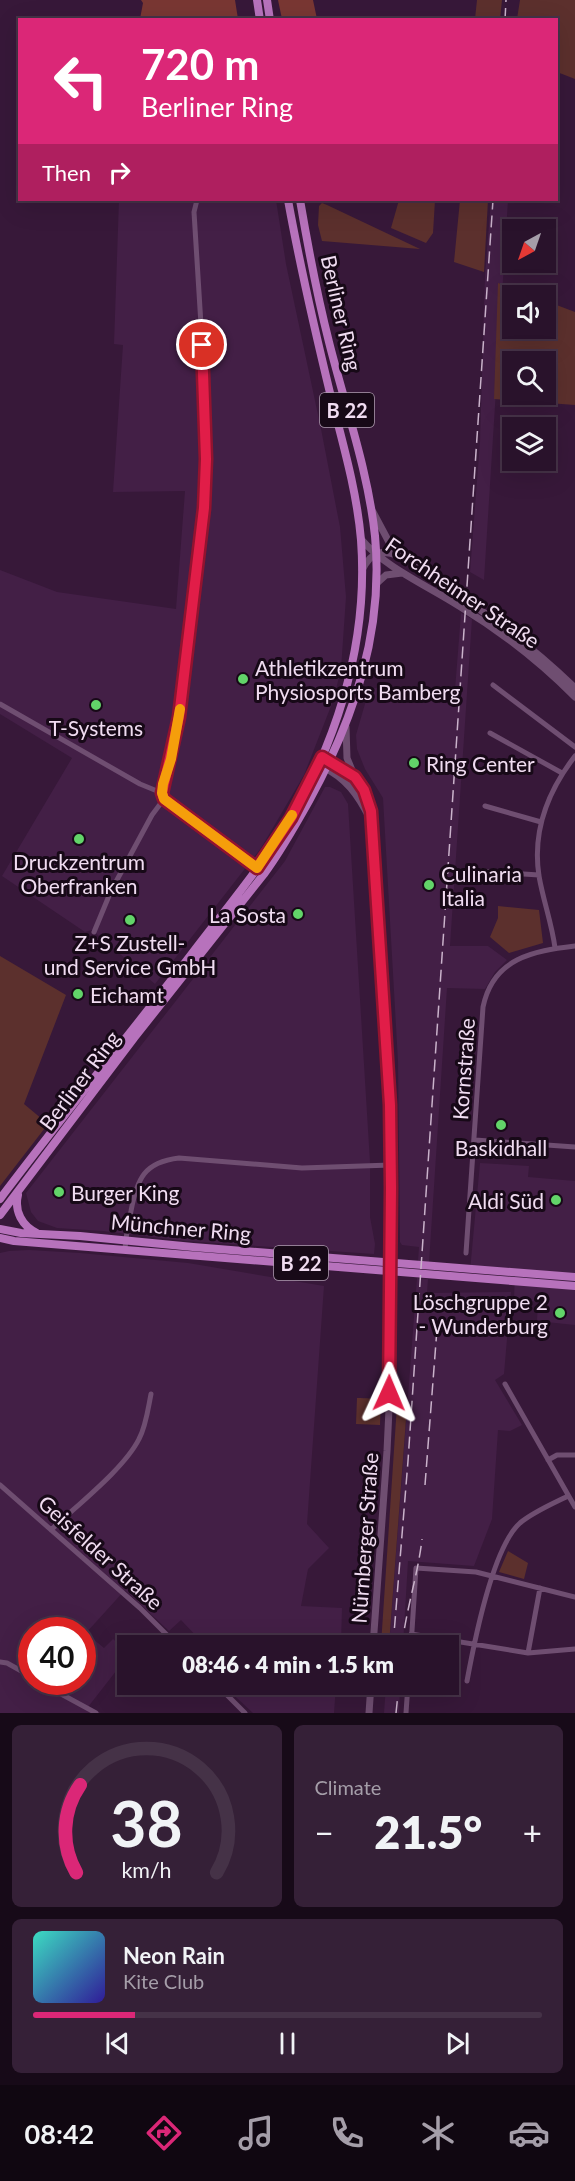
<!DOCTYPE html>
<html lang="en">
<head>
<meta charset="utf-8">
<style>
  :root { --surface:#29122b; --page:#352037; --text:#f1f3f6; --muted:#a59ea9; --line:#453247; --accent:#db2777 }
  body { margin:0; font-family:Lato,sans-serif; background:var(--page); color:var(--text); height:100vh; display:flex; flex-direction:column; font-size:22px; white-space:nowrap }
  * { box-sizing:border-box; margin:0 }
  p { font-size:20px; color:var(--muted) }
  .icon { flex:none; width:33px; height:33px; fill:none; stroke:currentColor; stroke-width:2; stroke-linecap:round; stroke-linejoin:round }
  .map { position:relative; height:1713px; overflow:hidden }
  .drawer { display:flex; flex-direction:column; gap:12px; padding:12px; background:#170a18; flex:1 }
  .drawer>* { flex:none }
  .hud { position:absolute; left:18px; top:18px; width:540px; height:183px; border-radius:0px; box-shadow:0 6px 24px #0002,0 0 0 2px var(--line); background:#db2777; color:#fff; overflow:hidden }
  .needle { width:39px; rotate:220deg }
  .buttons { position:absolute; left:502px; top:219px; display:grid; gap:12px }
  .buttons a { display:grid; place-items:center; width:54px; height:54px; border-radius:0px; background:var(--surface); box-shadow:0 6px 24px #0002,0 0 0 2px var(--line); font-size:30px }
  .speed { position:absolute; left:18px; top:1617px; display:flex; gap:12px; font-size:30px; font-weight:700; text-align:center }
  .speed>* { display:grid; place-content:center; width:78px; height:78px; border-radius:50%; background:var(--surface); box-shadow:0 6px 24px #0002,0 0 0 2px var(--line); line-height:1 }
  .speed .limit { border:9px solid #d22; background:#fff; color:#111 }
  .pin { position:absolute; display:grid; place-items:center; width:51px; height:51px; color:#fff; margin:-26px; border:3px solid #fff; border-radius:50%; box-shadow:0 2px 6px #0007 }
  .me { position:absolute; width:66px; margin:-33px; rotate:1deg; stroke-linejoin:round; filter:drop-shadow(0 0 4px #0008) }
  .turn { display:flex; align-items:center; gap:21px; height:126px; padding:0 24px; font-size:27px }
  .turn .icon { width:78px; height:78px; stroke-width:2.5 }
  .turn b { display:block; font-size:42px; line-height:51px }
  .then { display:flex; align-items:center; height:57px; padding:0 24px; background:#0003; gap:12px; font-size:22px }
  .big { font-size:45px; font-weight:800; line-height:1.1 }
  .drawer .card { flex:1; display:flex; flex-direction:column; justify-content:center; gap:9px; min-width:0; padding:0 21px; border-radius:9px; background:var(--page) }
  .drawer .dial { align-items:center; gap:0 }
  .dial svg { height:156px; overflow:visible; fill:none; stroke:var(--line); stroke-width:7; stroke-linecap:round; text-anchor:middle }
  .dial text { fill:var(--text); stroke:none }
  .song { display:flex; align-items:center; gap:18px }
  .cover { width:72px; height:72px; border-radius:9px; background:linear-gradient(135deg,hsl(170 70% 55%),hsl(250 70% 35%)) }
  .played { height:6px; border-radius:3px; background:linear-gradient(90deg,var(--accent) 20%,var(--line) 20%) }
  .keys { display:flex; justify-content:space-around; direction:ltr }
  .heat { display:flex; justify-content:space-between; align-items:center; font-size:33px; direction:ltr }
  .drawer .tiles { flex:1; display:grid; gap:12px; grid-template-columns:1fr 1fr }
  .card:last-child { grid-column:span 2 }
  .trip { position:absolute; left:117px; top:1635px; width:342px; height:60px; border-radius:0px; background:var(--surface); box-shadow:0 6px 24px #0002,0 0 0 2px var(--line); font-weight:800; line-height:60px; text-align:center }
  .tab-bar { display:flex; height:96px; justify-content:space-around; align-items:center; background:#100711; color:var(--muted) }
  .tab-bar .icon { width:42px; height:42px }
  .tab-bar .active { color:var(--accent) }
  .tab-bar b { font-size:27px; color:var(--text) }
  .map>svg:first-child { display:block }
  .built { fill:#431f46; fill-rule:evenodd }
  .green { fill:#5c302d; fill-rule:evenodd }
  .forest { fill:#793733 }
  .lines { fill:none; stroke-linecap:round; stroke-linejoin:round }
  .minor { stroke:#6f4e71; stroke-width:5 }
  .tertiary { stroke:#6f4e71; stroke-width:7 }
  .primary { stroke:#b772bc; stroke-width:8 }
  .rail { stroke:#cab3cb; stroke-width:1.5; stroke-dasharray:12 6; stroke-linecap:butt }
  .tertiary-bridge { stroke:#6f4e71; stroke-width:7 }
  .route-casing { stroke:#92132f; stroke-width:15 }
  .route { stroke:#e11d48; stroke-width:10 }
  .slow { stroke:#f59e0b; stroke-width:10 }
  .poi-dot { fill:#62d469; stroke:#170917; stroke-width:2 }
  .labels { text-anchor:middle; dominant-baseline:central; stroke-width:6; stroke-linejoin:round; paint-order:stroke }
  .shield { fill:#170917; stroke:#af9db0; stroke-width:1.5 }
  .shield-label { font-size:20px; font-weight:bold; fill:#f0dcf1 }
  .street-label { font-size:21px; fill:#f0dcf1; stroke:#170917 }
  .poi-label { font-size:21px; fill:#f0dcf1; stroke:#170917; text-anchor:start }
</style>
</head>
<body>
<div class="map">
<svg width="575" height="1713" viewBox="0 0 575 1713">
  <rect width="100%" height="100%" fill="#371839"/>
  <path class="built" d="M119 200H276L286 264 321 429 340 527 346 597 341 669 333 701 304 775 261 848 155 984 92 930 85 932 2 876 72 758 0 714V570L57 592 176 609 185 491 113 492 123 345 114 344Z
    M491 200H508L484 580 470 572 480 442 485 275Z
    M461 613 472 619 450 946H488L507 960 495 972 485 989 447 988 429 1263 418 1261 419 1247 402 1245 400 1242 398 1061 383 798 365 769 357 749 356 735 369 690 379 687 455 690Z
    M325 787H330L341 792 348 804 370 1162V1217L375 1244 374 1254 186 1241 103 1231 57 1228 38 1221 31 1212 26 1193 285 861Z
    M480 1163 529 1166 528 1177 575 1181V1325L537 1321 538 1302 514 1299 515 1274 470 1271Z
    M29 1250 80 1253 188 1263 324 1286 307 1524 329 1548 308 1569 301 1606 342 1608 341 1643 360 1645H194L200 1640 181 1620 169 1631 125 1590 86 1633 104 1648 113 1639 127 1652V1657L88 1707 101 1713H0V1253L9 1251ZM32 1630H82V1682H32Z
    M417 1278 428 1279 427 1293 511 1292 504 1374 495 1380 522 1425 510 1431 498 1430 492 1519 474 1566 408 1561 403 1645 389 1646Z
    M223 1685H336L334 1713H253Z
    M386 1685H400L399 1713H384Z"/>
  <path class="green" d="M477 0H502L500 19H475Z
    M520 0H575V79L557 72 556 20 517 19Z
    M399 200H435L433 233 426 243 391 228Z
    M460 200H488L484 272 454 262Z
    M322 203 327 205 420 249 322 241 318 225 319 206Z
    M498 283 531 295 513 296V328H546V301L575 312V405L494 399ZM513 362H546V394H513Z
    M498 906 539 910 543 943 509 953 490 937 498 918Z
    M0 956 66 995 24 1104 48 1124 0 1186Z
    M357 1398C382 1398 381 1402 380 1425L356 1424Z
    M397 1405 407 1406 389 1645H381Z
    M508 1551 528 1563 524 1579 499 1572Z"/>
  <path class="forest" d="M141 0H235L238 19H140L143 3Z
    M278 0H313L317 19H282Z"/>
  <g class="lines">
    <path class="minor" d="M197 200 194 212 203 357 205 459 204 508 179 717 162 793 164 799 258 869
      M493 685 575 747
      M0 704 140 784 162 793
      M490 733 562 773
      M485 806 541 822
      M480 871 539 875
      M94 932 111 891 152 815 164 799
      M555 948C552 924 543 900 539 876 532 831 548 791 575 756
      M475 1140 575 1147
      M125 1249C126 1236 128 1224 131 1211 137 1179 144 1162 179 1158L302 1168 391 1165
      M466 1253 483 1007C493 958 533 951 575 946
      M505 1384 575 1507
      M548 1460 557 1455H575
      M0 1485 140 1608 178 1646
      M51 1530C76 1506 124 1469 139 1439 146 1426 148 1409 151 1394
      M411 1634 528 1653 575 1649
      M411 1646 416 1568 476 1572 575 1597
      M528 1653 540 1588
      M0 1662 7 1663 32 1677
      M467 1681C474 1643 492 1548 520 1523 533 1512 552 1504 568 1496
      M39 1682 96 1713
      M216 1684 245 1713
      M406 1713 408 1684"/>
    <path class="tertiary" d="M373 512 390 544 402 557C463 597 523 637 575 688
      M361 539C384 567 428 586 459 606 502 632 540 662 575 697
      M362 570C372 551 380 549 400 556
      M376 584 386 575 402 573
      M346 727 347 758 354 775
      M325 759C350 772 364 781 371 811L388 1067 391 1250
      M323 767C346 778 358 795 369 817
      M373 1646 387 1451 390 1388 391 1281
      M369 1713 371 1684"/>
    <path class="primary" d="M257 0 260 20
      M267 0 270 20
      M18 1195C14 1211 22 1226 37 1233
      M0 1199C61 1118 125 1040 187 960 216 921 248 884 275 843 334 755 369 647 361 540 357 492 343 444 331 397 315 331 300 266 288 200
      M0 1215 134 1038 264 874C281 851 295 826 309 801 354 719 384 631 375 536 368 470 345 406 329 342 317 295 308 247 300 200
      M0 1229 21 1233 80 1236 193 1247 575 1277
      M0 1238 14 1241 575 1286"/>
    <path class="rail" d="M505 20 506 0
      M425 1485 437 1329
      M393 1646 408 1461 493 200
      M402 1646C406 1609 418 1575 422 1539
      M396 1713 399 1684"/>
    <path class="tertiary-bridge" d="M391 1281V1250"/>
  </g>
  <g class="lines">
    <defs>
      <path id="route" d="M202 345 206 459 204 508 179 717 162 793 164 799 257 868 291 818 322 757 355 777 364 790 371 811 390 1105 391 1188 389 1393"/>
    </defs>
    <use href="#route" class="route-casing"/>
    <use href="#route" class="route"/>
    <path class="slow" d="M180 709 171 759 163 784 162 793 164 799 257 868 292 815"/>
  </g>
  <g class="poi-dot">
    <circle cx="243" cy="679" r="6"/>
    <circle cx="96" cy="705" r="6"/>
    <circle cx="414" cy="763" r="6"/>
    <circle cx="79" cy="839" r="6"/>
    <circle cx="429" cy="885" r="6"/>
    <circle cx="298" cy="914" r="6"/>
    <circle cx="130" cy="920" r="6"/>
    <circle cx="78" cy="994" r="6"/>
    <circle cx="501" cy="1125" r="6"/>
    <circle cx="59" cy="1192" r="6"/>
    <circle cx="556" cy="1200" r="6"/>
    <circle cx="560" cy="1313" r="6"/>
  </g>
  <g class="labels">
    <g class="shield">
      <rect x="320" y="393" width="54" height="34" rx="4.5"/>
      <rect x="274" y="1246" width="54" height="34" rx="4.5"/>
    </g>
    <g class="shield-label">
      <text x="347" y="410">B 22</text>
      <text x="301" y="1263">B 22</text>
    </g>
    <g class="street-label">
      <text transform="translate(342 313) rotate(77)">Berliner Ring</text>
      <text transform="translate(463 592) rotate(34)">Forchheimer Straße</text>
      <text transform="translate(463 1069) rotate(-86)">Kornstraße</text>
      <text transform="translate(79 1080) rotate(-53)">Berliner Ring</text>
      <text transform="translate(181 1227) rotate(5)">Münchner Ring</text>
      <text transform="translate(364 1538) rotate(-86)">Nürnberger Straße</text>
      <text transform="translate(101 1552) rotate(42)">Geisfelder Straße</text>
    </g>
    <g class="poi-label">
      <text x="255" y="667">Athletikzentrum<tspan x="255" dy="24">Physiosports Bamberg</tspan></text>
      <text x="96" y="727" text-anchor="middle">T-Systems</text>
      <text x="426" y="763">Ring Center</text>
      <text x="79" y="861" text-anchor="middle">Druckzentrum<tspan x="79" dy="24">Oberfranken</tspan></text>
      <text x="441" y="873">Culinaria<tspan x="441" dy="24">Italia</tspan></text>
      <text x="286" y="914" text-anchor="end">La Sosta</text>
      <text x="130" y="942" text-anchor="middle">Z+S Zustell-<tspan x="130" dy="24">und Service GmbH</tspan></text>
      <text x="90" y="994">Eichamt</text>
      <text x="501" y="1147" text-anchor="middle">Baskidhall</text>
      <text x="71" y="1192">Burger King</text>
      <text x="544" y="1200" text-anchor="end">Aldi Süd</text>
      <text x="548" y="1301" text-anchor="end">Löschgruppe 2<tspan x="548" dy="24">- Wunderburg</tspan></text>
    </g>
  </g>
</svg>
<div class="buttons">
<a><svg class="needle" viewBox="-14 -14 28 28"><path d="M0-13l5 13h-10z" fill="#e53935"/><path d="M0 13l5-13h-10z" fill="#a59ea9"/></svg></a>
<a><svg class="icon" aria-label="sound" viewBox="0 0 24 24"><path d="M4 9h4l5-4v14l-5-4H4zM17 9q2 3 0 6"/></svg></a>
<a><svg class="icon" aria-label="search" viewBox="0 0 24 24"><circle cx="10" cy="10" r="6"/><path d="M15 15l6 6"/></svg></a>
<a><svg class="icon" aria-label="layers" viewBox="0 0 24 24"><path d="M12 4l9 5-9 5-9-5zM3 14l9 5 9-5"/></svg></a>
</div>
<div class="speed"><div class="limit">40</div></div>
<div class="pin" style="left:202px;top:345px;background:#d93025"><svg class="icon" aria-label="arrive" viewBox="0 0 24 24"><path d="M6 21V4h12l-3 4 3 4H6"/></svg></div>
<svg class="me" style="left:389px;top:1393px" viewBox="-20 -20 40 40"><path d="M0-17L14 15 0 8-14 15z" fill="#e11d48" stroke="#fff" stroke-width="4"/></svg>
<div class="trip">08:46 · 4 min · 1.5 km</div>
<div class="hud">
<div class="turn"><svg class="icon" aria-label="left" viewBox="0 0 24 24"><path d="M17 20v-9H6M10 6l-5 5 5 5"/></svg><div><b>720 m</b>Berliner Ring</div></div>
<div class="then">Then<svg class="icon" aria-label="right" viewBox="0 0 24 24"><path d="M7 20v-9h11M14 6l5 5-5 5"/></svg></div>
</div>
</div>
<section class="drawer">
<div class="tiles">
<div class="card dial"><svg viewBox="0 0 100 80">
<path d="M14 69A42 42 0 1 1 86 69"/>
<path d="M14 69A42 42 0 0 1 16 24" stroke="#db2777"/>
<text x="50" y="56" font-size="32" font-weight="700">38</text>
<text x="50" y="72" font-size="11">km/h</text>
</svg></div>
<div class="card"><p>Climate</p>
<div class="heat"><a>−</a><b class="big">21.5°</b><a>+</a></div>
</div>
<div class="card">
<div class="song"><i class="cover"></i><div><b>Neon Rain</b><p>Kite Club</p></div></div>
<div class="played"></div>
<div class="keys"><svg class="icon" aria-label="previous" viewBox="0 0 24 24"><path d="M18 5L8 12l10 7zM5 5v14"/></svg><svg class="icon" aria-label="pause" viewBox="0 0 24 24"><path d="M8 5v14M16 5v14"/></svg><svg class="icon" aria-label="next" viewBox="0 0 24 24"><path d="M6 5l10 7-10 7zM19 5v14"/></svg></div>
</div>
</div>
</section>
<nav class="tab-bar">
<b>08:42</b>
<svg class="icon active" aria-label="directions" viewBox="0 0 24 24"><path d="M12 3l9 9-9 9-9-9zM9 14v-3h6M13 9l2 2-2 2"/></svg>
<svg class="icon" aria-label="music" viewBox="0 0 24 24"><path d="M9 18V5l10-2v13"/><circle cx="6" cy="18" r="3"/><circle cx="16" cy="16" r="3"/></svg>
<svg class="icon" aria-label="phone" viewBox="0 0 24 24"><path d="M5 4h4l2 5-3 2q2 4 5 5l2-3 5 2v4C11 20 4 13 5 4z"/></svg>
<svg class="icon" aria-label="climate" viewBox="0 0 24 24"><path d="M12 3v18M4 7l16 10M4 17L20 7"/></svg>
<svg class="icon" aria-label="car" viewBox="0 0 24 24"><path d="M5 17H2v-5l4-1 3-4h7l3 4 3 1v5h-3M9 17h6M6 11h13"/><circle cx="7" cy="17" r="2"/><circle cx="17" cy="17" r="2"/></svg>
</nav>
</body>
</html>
